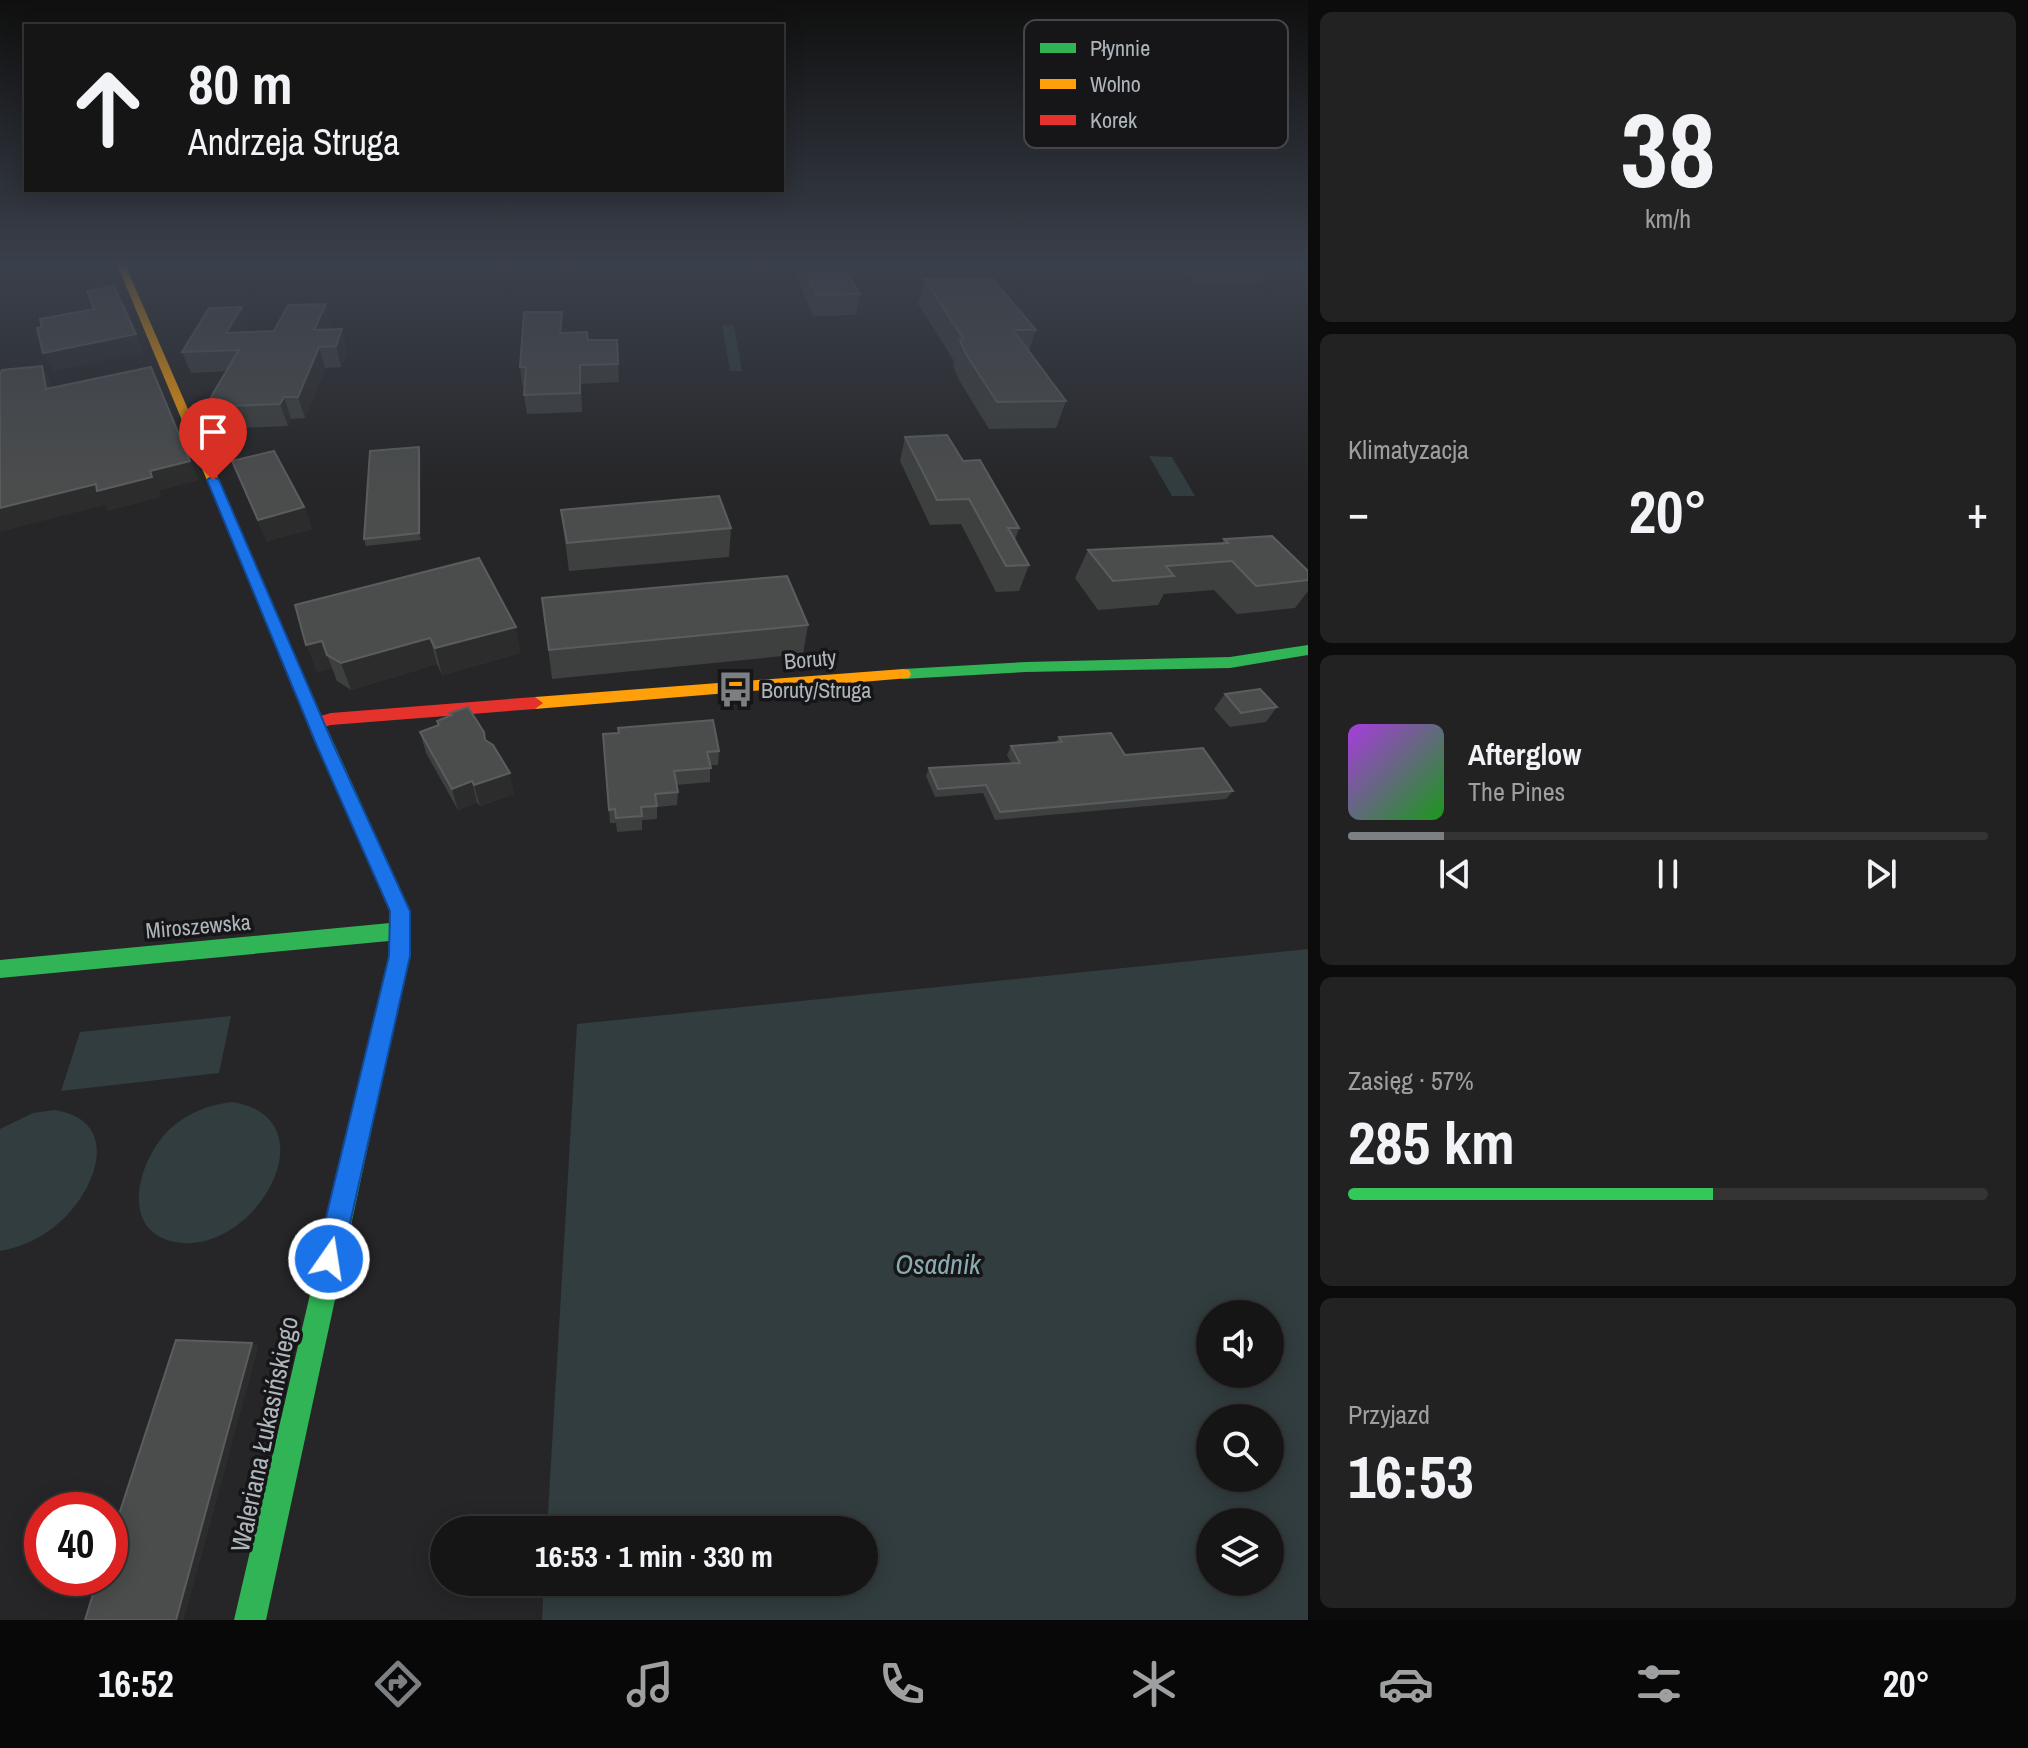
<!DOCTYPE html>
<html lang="pl">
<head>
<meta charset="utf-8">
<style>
  :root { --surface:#151515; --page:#222; --text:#f1f3f6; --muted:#9d9fa0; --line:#343434; --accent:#7c8083 }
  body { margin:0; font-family:"Archivo Narrow",sans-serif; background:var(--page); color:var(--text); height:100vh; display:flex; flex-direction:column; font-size:30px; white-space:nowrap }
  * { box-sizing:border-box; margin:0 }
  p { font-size:26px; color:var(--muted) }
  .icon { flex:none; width:44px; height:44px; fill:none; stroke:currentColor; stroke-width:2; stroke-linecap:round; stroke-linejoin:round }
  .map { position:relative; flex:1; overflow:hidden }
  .details { display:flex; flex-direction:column; gap:12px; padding:12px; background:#0c0c0c; width:720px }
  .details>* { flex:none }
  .banner { position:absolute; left:24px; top:24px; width:760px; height:168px; border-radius:0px; box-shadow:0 4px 20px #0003,0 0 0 2px var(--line); background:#151515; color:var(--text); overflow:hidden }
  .controls { position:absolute; left:1196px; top:1300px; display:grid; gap:16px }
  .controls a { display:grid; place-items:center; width:88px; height:88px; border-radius:50%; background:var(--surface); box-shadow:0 4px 20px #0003,0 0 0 2px var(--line); font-size:40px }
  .speed { position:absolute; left:24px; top:1492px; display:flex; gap:16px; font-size:40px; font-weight:700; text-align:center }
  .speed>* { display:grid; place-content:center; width:104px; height:104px; border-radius:50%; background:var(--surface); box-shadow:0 4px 20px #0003,0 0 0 2px var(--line); line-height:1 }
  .speed .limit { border:12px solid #d22; background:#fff; color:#111 }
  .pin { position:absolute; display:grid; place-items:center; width:68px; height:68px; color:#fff; margin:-82px -34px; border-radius:50% 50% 50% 0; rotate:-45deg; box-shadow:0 0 8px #0007 }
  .pin .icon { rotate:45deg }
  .me { position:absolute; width:88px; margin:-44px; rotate:13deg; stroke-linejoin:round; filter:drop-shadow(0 0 6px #0008) }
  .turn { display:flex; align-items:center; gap:28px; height:168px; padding:0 32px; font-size:36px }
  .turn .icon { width:104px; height:104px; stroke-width:2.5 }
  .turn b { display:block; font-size:56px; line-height:68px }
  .big { font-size:60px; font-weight:800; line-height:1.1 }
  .details .tile { flex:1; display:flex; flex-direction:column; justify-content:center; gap:12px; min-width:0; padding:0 28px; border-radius:12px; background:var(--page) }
  .details .dial { align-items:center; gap:0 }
  .dial b { font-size:104px; line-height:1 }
  .song { display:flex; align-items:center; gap:24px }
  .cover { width:96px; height:96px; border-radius:12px; background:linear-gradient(135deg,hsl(280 70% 55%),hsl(120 70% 35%)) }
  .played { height:8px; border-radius:4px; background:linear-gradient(90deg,var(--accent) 15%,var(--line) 15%) }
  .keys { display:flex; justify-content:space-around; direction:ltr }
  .heat { display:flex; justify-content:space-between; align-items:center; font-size:44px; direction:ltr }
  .charge { height:12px; border-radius:6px; background:linear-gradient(90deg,#34c759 57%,var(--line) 0) }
  .trip { position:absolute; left:430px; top:1516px; width:448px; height:80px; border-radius:40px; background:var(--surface); box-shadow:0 4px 20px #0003,0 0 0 2px var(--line); font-weight:800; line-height:80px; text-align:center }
  .tabs { display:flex; height:128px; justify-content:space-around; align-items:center; background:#080808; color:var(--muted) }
  .tabs .icon { width:56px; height:56px }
  .tabs .active { color:var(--accent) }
  .tabs b { font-size:36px; color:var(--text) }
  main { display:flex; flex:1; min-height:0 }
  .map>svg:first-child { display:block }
  .built { fill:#262628; fill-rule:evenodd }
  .water { fill:#323d3f; fill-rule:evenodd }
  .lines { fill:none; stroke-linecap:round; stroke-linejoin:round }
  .fast { fill:#30b455; fill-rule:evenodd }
  .slow { fill:#ff9f0a; fill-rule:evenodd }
  .jam { fill:#e5322d; fill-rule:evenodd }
  .rail { stroke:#4c4d4e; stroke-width:3; stroke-dasharray:5 4; stroke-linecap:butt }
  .wall { fill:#3e4040 }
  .shaded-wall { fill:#2c2c2c }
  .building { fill:#4b4d4d; stroke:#5a5d5f; stroke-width:2 }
  .route { fill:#1a73e8; stroke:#114b97; stroke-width:2 }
  .labels { text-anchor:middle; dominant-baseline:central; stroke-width:7; stroke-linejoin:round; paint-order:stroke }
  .street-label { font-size:22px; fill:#afb6bb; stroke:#161618 }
  .poi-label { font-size:22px; fill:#afb6bb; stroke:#161618; text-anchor:start }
  .near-street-label { font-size:26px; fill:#afb6bb; stroke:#161618 }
  .near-water-label { font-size:28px; font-style:italic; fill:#89acb2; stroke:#161618 }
  .key { fill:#161618; stroke:#444649; stroke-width:2 }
  .key-label { font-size:22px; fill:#afb6bb }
</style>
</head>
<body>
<main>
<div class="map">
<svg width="1308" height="1620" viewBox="0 0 1308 1620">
  <rect width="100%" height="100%" fill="#1c1c1c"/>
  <path class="built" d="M0 262H1308V1620H0ZM1210 1314H1270V1374H1210ZM1210 1418H1270V1478H1210ZM42 1510H110V1578H42ZM1210 1522H1270V1582H1210ZM444 1530H864V1582H444Z"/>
  <path class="water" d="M722 325H734L742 371H730Z
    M1149 456 1172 457 1195 496H1172Z
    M1308 949V1620H542L544 1582H864V1530H547L577 1024ZM1270 1314V1374H1210V1314ZM1270 1418V1478H1210V1418ZM1270 1522V1582H1210V1522Z
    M231 1016 219 1073 61 1091 80 1032Z
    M232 1102C334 1118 255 1257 175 1242 116 1230 140 1156 171 1128 189 1112 209 1105 232 1102Z
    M55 1110C122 1121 97 1189 60 1222 43 1237 23 1247 0 1251V1129L33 1113Z"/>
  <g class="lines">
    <path class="fast" d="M1308 645V655L1230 668 1026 672 903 679 895 674 903 669 1026 662 1230 657Z
      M309 700 317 706 410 911 409 956 266 1620H234L389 956V941L0 978V960L390 923V911L301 706Z"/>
    <path class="slow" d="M116 262H124L317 706 315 710 309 712 301 706Z
      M903 669 909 670 911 674 909 678 535 709 527 703 535 697Z"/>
    <path class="jam" d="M535 697 543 703 535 709 331 725 316 729 308 723 310 719 331 713Z"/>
    <path class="rail" d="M1291 262 1308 273"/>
  </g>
  <path class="wall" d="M558 262H583L582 270 559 271Z
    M798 262H846L842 263 860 294 856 315 813 316 797 278Z
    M1172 262H1266L1268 264 1260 281 1195 282Z
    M924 279 1036 330 1029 351 1066 401 1056 428 989 429 959 380 953 366 954 361 918 304Z
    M326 304 332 325 330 329H342L347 350 341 367 325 368 305 418 291 419 288 426 214 429 205 407 226 371 191 373 182 352 249 327 246 332 274 331Z
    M562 312 563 333 588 340H617L619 382 581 384 582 412 527 414 524 395 525 385H522L520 367Z
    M905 437 963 461 1019 528 1015 540 1029 565 1019 591 996 592 961 524 930 525 900 461Z
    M421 454V540L366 546 364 539Z
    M232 461 304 507 312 529 267 541Z
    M561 510 731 528 729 557 569 571Z
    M1224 539 1308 571V591L1295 608 1237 614 1214 590 1164 594 1158 605 1098 610 1075 578 1088 550 1222 543Z
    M542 598 808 625 803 654 552 679Z
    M295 605 521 653 442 675 437 664 351 690 337 681 332 668 317 672Z
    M1225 694 1277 707 1266 722 1230 727 1214 709Z
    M450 713 487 741 514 794 480 806 477 802 458 810 426 753 420 732 438 725 437 721 451 716Z
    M603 734 719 751 718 765H710V782L676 785 678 792 677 805 657 807V819L642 820V830L617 832 616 823H610Z
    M1059 737 1125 755 1233 791 1226 799 995 820 983 793 935 797 926 776 929 768 1012 764 1007 755 1011 746 1055 743Z"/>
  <path class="shaded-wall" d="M26 262H94L95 266 22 278 15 264Z
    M326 304 332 325 322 347 314 330Z
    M242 307 249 327 236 350 226 333Z
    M562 312 564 330 561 351 560 333Z
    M342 329 347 350 341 367 336 346Z
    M136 334 144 352 53 371 43 353Z
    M319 347 325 368 305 418 298 397Z
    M42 366 52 384 56 408 46 389Z
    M151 367 199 480 159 491 162 497 108 511 105 505 0 532V508L150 471Z
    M284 397 291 419 288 426 280 404Z
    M419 447 421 454V540L419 533Z
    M304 507 312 529 267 541 258 520Z
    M516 627 521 653 442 675 435 648Z
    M430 638 437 664 351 690 341 663Z
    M322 641 332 668 317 672 306 645Z
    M510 773 514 794 480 806 474 785Z
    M472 781 477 802 458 810 452 789Z
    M252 1343 259 1345 184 1620H176Z"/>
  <path class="building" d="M802 262H841L860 294 816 295Z
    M1199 262H1266L1268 264 1202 265Z
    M992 278 1036 330H1013L1066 401 997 402 966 354 960 340 963 338 924 279Z
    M114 286 136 334 43 353 37 328 42 327 40 319 94 309 87 291Z
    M326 304 314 330 342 329 336 346 319 347 298 397H284L280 404 205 407 239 350 182 352 209 308 242 307 226 333 274 331 288 305Z
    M524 312H562L560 333 587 332 588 340H617L618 364 580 365V393L524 395 526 367H520Z
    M42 366 46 389 151 367 190 461 150 471 152 477 97 491 96 484 0 508V373L2 370Z
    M947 435 963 461 980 460 1019 528H1008L1029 565 1006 566 969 499 937 500 905 437Z
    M419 447V533L364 539 370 451Z
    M274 451 304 507 258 520 232 461Z
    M719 496 731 528 567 543 561 510Z
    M1272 536 1308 571V580L1256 586 1232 561 1166 566 1174 576 1113 581 1088 550 1228 543 1224 539Z
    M479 558 516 627 435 648 430 638 341 663 327 655 322 641 306 645 295 605Z
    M787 576 808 625 549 650 542 598Z
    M1260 689 1277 707 1241 713 1225 694Z
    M468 707 484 732 485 740 493 745 510 773 474 785 472 781 452 789 420 732 439 725 437 721 452 715 450 713Z
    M713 720 719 751 707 752 711 768 674 771 678 792 655 794 657 806 641 807 642 816 616 818 615 809 609 810 603 734 619 733 618 728Z
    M1111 733 1125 755 1203 748 1233 791 1000 812 986 785 938 789 929 768 1020 763 1011 746 1062 742 1059 737Z
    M176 1340 252 1343 176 1620H85L98 1578H110V1542Z"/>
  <linearGradient id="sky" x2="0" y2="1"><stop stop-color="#0f0f0f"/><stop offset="0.54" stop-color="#3a404b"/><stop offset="1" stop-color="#3a404b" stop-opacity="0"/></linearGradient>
  <rect width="1308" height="489" fill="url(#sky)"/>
  <path class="route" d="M213 476 219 480 334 746 410 911V956L342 1259 339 1268 329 1272 320 1268 316 1259 389 956 390 911 317 746 207 480Z"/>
  <defs>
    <symbol id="bus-bare" viewBox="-9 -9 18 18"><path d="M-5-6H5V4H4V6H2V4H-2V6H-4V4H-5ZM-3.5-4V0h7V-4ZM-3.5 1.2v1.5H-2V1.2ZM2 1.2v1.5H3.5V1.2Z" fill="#7c8083" stroke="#161618" stroke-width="2.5" paint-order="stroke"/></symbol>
  </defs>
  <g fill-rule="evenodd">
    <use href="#bus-bare" x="710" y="664" width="51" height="51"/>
  </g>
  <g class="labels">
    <g class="street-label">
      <text transform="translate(810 659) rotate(-5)">Boruty</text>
      <text transform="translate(198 926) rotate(-5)">Miroszewska</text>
    </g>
    <g class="poi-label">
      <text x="761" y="690">Boruty/Struga</text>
    </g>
    <g class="near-street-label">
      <text transform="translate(264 1434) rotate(-78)">Waleriana Łukasińskiego</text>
    </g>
    <g class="near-water-label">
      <text x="938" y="1264">Osadnik</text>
    </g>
  </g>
  <rect x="1024" y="20" width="264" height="128" rx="12" class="key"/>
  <rect x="1040" y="43" width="36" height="10" fill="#30b455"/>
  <rect x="1040" y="79" width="36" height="10" fill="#ff9f0a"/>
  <rect x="1040" y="115" width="36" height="10" fill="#e5322d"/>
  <g class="key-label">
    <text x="1090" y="56">Płynnie</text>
    <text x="1090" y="92">Wolno</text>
    <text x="1090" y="128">Korek</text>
  </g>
</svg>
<div class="controls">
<a><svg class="icon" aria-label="sound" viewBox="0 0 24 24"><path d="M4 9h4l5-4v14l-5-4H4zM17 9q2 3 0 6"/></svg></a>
<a><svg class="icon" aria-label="search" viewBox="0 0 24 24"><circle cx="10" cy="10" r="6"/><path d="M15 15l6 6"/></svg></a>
<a><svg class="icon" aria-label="layers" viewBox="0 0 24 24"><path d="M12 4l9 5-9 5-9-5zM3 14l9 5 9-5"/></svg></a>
</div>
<div class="speed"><div class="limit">40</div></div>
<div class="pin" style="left:213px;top:480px;background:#d93025"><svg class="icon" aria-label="arrive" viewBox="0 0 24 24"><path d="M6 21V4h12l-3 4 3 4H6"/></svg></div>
<svg class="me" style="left:329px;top:1259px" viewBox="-20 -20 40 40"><circle r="17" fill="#1a73e8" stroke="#fff" stroke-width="3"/><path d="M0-11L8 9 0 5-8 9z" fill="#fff"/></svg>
<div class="trip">16:53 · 1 min · 330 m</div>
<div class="banner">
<div class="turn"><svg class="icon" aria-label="ahead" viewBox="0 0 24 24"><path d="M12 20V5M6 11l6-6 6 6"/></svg><div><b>80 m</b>Andrzeja Struga</div></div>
</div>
</div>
<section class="details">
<div class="tile dial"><b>38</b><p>km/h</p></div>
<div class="tile"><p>Klimatyzacja</p>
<div class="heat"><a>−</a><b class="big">20°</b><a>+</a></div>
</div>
<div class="tile">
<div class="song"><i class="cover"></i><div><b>Afterglow</b><p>The Pines</p></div></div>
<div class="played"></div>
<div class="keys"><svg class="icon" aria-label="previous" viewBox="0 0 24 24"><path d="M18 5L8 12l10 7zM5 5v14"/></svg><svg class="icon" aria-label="pause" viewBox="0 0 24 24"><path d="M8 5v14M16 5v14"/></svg><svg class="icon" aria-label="next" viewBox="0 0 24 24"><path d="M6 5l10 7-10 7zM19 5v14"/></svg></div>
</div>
<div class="tile"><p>Zasięg · 57%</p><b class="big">285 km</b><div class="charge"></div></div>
<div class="tile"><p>Przyjazd</p><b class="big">16:53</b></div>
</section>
</main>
<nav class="tabs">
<b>16:52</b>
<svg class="icon active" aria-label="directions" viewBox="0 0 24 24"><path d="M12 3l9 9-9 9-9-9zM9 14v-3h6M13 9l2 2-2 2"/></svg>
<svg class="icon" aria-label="music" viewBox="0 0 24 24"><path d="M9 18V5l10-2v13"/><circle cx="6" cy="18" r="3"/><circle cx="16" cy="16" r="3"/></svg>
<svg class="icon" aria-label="phone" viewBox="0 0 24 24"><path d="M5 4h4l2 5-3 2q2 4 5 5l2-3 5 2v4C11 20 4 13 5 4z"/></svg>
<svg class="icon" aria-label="climate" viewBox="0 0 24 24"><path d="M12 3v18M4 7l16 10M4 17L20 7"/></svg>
<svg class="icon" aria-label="car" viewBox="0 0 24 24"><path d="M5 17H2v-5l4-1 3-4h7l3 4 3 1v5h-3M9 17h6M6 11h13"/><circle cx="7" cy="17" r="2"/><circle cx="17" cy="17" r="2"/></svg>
<svg class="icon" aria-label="filters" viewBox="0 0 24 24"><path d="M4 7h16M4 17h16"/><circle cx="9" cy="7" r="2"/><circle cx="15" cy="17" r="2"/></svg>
<b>20°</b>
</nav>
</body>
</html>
